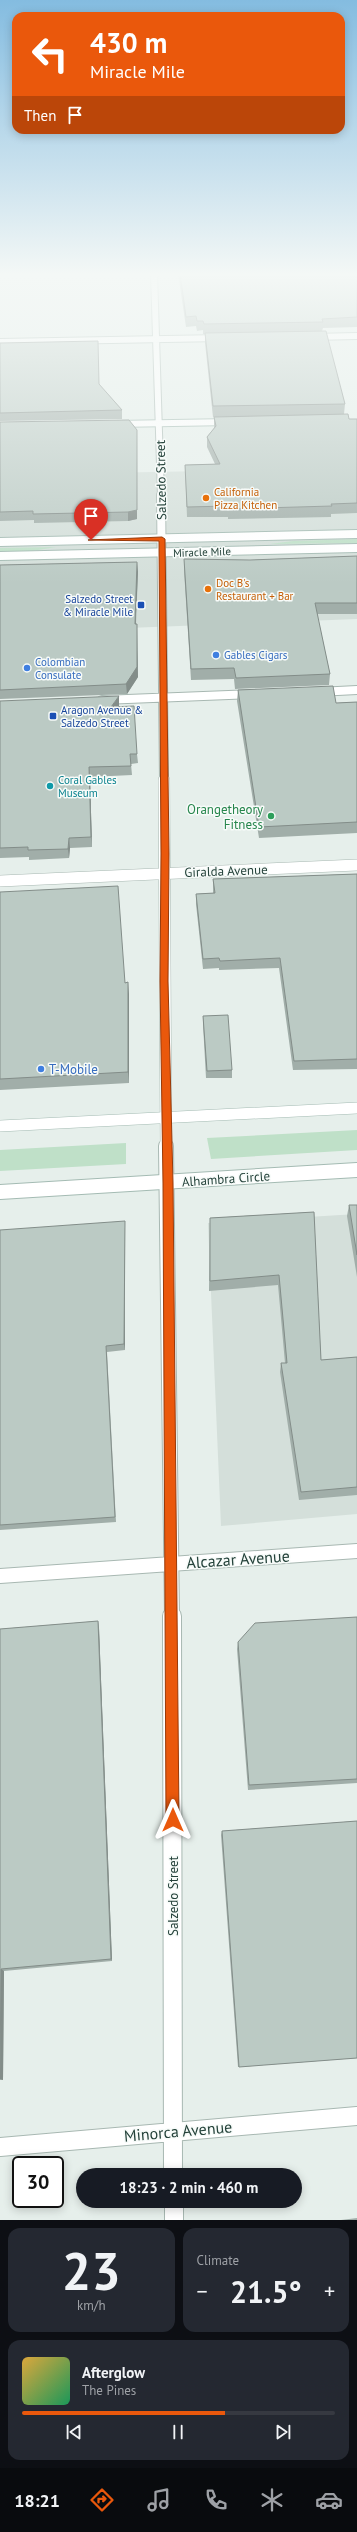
<!DOCTYPE html>
<html lang="en">
<head>
<meta charset="utf-8">
<style>
  :root { --surface:#171b24; --page:#242831; --text:#f1f3f6; --muted:#9ea1a6; --line:#363941; --accent:#ea580c }
  body { margin:0; font-family:"PT Sans",sans-serif; background:var(--page); color:var(--text); height:100vh; display:flex; flex-direction:column; font-size:15px; white-space:nowrap }
  * { box-sizing:border-box; margin:0 }
  p { font-size:13px; color:var(--muted) }
  .icon { flex:none; width:22px; height:22px; fill:none; stroke:currentColor; stroke-width:2; stroke-linecap:round; stroke-linejoin:round }
  .map { position:relative; height:2220px; overflow:hidden }
  .sheet { display:flex; flex-direction:column; gap:8px; padding:8px; background:#0d0f14; flex:1 }
  .sheet>* { flex:none }
  .hud { position:absolute; left:12px; top:12px; width:333px; height:122px; border-radius:12px; box-shadow:0 2px 10px #0003; background:#ea580c; color:#fff; overflow:hidden }
  .speed { position:absolute; left:12px; top:2156px; display:flex; gap:8px; font-size:20px; font-weight:700; text-align:center }
  .speed>* { display:grid; place-content:center; width:52px; height:52px; border-radius:50%; background:var(--surface); box-shadow:0 2px 10px #0003; line-height:1 }
  .speed .limit { border:2px solid #111; border-radius:6px; background:#fff; color:#111 }
  .pin { position:absolute; display:grid; place-items:center; width:34px; height:34px; color:#fff; margin:-41px -17px; border-radius:50% 50% 50% 0; rotate:-45deg; box-shadow:0 0 4px #0007 }
  .pin .icon { rotate:45deg }
  .me { position:absolute; width:44px; margin:-22px; rotate:0deg; stroke-linejoin:round; filter:drop-shadow(0 0 3px #0008) }
  .turn { display:flex; align-items:center; gap:14px; height:84px; padding:0 12px; font-size:18px }
  .turn .icon { width:52px; height:52px; stroke-width:2.5 }
  .turn b { display:block; font-size:28px; line-height:34px }
  .then { display:flex; align-items:center; height:38px; padding:0 12px; background:#0003; gap:8px; font-size:15px }
  .big { font-size:30px; font-weight:700; line-height:1.1 }
  .sheet .card { flex:1; display:flex; flex-direction:column; justify-content:center; gap:6px; min-width:0; padding:0 14px; border-radius:12px; background:var(--page) }
  .sheet .dial { align-items:center; gap:0 }
  .dial b { font-size:52px; line-height:1 }
  .song { display:flex; align-items:center; gap:12px }
  .cover { width:48px; height:48px; border-radius:6px; background:linear-gradient(135deg,hsl(40 70% 55%),hsl(150 70% 35%)) }
  .played { height:4px; border-radius:2px; background:linear-gradient(90deg,var(--accent) 65%,var(--line) 65%) }
  .keys { display:flex; justify-content:space-around; direction:ltr }
  .heat { display:flex; justify-content:space-between; align-items:center; font-size:22px; direction:ltr }
  .sheet .tiles { flex:1; display:grid; gap:8px; grid-template-columns:1fr 1fr }
  .card:last-child { grid-column:span 2 }
  .trip { position:absolute; left:76px; top:2168px; width:226px; height:40px; border-radius:20px; background:var(--surface); box-shadow:0 2px 10px #0003; font-weight:700; line-height:40px; text-align:center }
  .menu { display:flex; height:64px; justify-content:space-around; align-items:center; background:#090b0e; color:var(--muted) }
  .menu .icon { width:28px; height:28px }
  .menu .selected { color:var(--accent) }
  .menu b { font-size:18px; color:var(--text) }
  .map>svg:first-child { display:block }
  .built { fill:#d4dfda }
  .green { fill:#bfe0c8 }
  .lines { fill:none; stroke-linecap:round; stroke-linejoin:round }
  .street-far4-casing { stroke:#a8b8b2; stroke-width:8 }
  .street-far3-casing { stroke:#a8b8b2; stroke-width:10 }
  .street-far2-casing { stroke:#a8b8b2; stroke-width:12 }
  .street-far1-casing { stroke:#a8b8b2; stroke-width:16 }
  .street-casing { stroke:#a8b8b2; stroke-width:20 }
  .secondary-far3-casing { stroke:#a4bbb3; stroke-width:8 }
  .secondary-far2-casing { stroke:#a4bbb3; stroke-width:10 }
  .secondary-far1-casing { stroke:#a4bbb3; stroke-width:12 }
  .secondary-casing { stroke:#a4bbb3; stroke-width:16 }
  .street-far4 { stroke:#fff; stroke-width:6 }
  .street-far3 { stroke:#fff; stroke-width:8 }
  .street-far2 { stroke:#fff; stroke-width:11 }
  .street-far1 { stroke:#fff; stroke-width:14 }
  .street { stroke:#fff; stroke-width:18 }
  .secondary-far3 { stroke:#fff; stroke-width:6 }
  .secondary-far2 { stroke:#fff; stroke-width:8 }
  .secondary-far1 { stroke:#fff; stroke-width:11 }
  .secondary { stroke:#fff; stroke-width:14 }
  .wall { fill:#a1aea9 }
  .shaded-wall { fill:#838d89 }
  .building { fill:#bbcac4; stroke:#838d89 }
  .route { fill:#ea580c; stroke:#983908 }
  .food-dot { fill:#e8710a; stroke:#f7fbf9; stroke-width:1.5 }
  .transit-dot { fill:#1a4fb4; stroke:#f7fbf9; stroke-width:1.5 }
  .shop-dot { fill:#3f7fe0; stroke:#f7fbf9; stroke-width:1.5 }
  .culture-dot { fill:#0f9aa8; stroke:#f7fbf9; stroke-width:1.5 }
  .leisure-dot { fill:#2e9e5b; stroke:#f7fbf9; stroke-width:1.5 }
  .labels { text-anchor:middle; dominant-baseline:central; stroke-width:3; stroke-linejoin:round; paint-order:stroke }
  .far-food-label { font-size:11px; fill:#c56008; stroke:#f7fbf9; text-anchor:start }
  .far-street-label { font-size:11px; fill:#24423a; stroke:#f7fbf9 }
  .far-transit-label { font-size:11px; fill:#164399; stroke:#f7fbf9; text-anchor:end }
  .far-shop-label { font-size:11px; fill:#366cbe; stroke:#f7fbf9; text-anchor:start }
  .far-culture-label { font-size:11px; fill:#0d838f; stroke:#f7fbf9; text-anchor:start }
  .street-label { font-size:13px; fill:#24423a; stroke:#f7fbf9 }
  .leisure-label { font-size:13px; fill:#27864d; stroke:#f7fbf9; text-anchor:end }
  .shop-label { font-size:13px; fill:#366cbe; stroke:#f7fbf9; text-anchor:start }
  .near-street-label { font-size:16px; fill:#24423a; stroke:#f7fbf9 }
</style>
</head>
<body>
<div class="map">
<svg width="357" height="2220" viewBox="0 0 357 2220">
  <rect width="100%" height="100%" fill="#e6efeb"/>
  <path class="built" d="M357 468V619L0 633V475Z
    M357 1214V1514L221 1526 208 1223Z"/>
  <path class="green" d="M357 539V543L270 544 293 541Z
    M56 547 32 551 0 552V548Z
    M357 1130V1150L211 1159 207 1138Z
    M126 1143V1164L0 1171V1150Z"/>
  <g class="lines">
    <defs>
      <path id="street-far4" d="M154 273 161 496
        M311 337 357 336
        M0 342 221 338"/>
      <path id="street-far3" d="M161 495 164 781
        M318 692 357 690
        M102 700 254 694"/>
      <path id="street-far2" d="M164 780 166 1147
        M0 881 357 865"/>
      <path id="street-far1" d="M166 1146 172 1617
        M0 1576 357 1551"/>
      <path id="street" d="M172 1616 173 2175
        M0 2147 357 2116
        M174 2201V2220"/>
      <path id="secondary-far3" d="M116 424 230 422"/>
      <path id="secondary-far2" d="M0 542 357 534
        M0 556 357 548"/>
      <path id="secondary-far1" d="M0 1126 357 1108"/>
      <path id="secondary" d="M0 1192 357 1170"/>
    </defs>
    <use href="#street-far4" class="street-far4-casing"/>
    <use href="#street-far3" class="street-far3-casing"/>
    <use href="#street-far2" class="street-far2-casing"/>
    <use href="#street-far1" class="street-far1-casing"/>
    <use href="#street" class="street-casing"/>
    <use href="#secondary-far3" class="secondary-far3-casing"/>
    <use href="#secondary-far2" class="secondary-far2-casing"/>
    <use href="#secondary-far1" class="secondary-far1-casing"/>
    <use href="#secondary" class="secondary-casing"/>
    <use href="#street-far4" class="street-far4"/>
    <use href="#street-far3" class="street-far3"/>
    <use href="#street-far2" class="street-far2"/>
    <use href="#street-far1" class="street-far1"/>
    <use href="#street" class="street"/>
    <use href="#secondary-far3" class="secondary-far3"/>
    <use href="#secondary-far2" class="secondary-far2"/>
    <use href="#secondary-far1" class="secondary-far1"/>
    <use href="#secondary" class="secondary"/>
  </g>
  <path class="wall" d="M178 273H357V327L323 328 322 331 345 404 344 414 349 419H357V513L331 514V517L228 519V517H187L185 465 215 464 207 447V437L214 428V417H213L205 343V334H203V330L197 331 196 326 186 327Z
    M0 343 99 384 122 410V419L0 421Z
    M0 422 137 439V519L128 521 34 523V520L0 521Z
    M357 556V614H317L330 674 329 685 235 689 234 679 191 680 184 570V559L250 560Z
    M137 562 138 572 136 624 138 677 127 694 0 699V565Z
    M238 690 336 703 357 702V833L259 838 237 701Z
    M0 701 119 706 118 707 137 754 138 763 131 764 132 775 90 777 92 847 70 848 69 858 29 860V857L0 858Z
    M357 874V1069L293 1070 279 968 219 970V968L203 969 196 904V894L213 893V879Z
    M0 892 125 983 128 982 129 1083 0 1090Z
    M203 1016 232 1070V1078H206L203 1024Z
    M349 1205H357V1277L347 1216Z
    M314 1212 321 1360 357 1357V1495L299 1500 280 1372 281 1363H285L278 1285 209 1291 210 1218Z
    M125 1228V1350L107 1352 116 1522 0 1530V1230Z
    M357 1617V1783L248 1790 237 1649 238 1642Z
    M98 1621 99 1628 112 1961 4 1971 3 2080H0V1629Z
    M357 1821V2058L238 2067 221 1835 222 1831Z
    M357 2218V2220H341Z"/>
  <path class="shaded-wall" d="M137 439V519L128 521V512Z
    M137 562 138 572 135 634V624Z
    M137 624 138 677 127 694 126 684Z
    M119 696V706L112 717 111 707Z
    M89 767 90 777 92 847 91 837Z
    M69 838 70 848 69 858 68 849Z
    M128 982 129 994V1083L128 1072Z
    M125 1221V1350L124 1344Z
    M98 1621 99 1628 112 1961 111 1959Z
    M1 1969 4 1971 3 2080 0 2079Z"/>
  <path class="building" d="M180 273H357V317L322 319 323 322 204 324 203 321H197L196 316 186 317Z
    M326 331 345 404 213 406 205 333Z
    M98 341 99 384 122 410 0 413V343Z
    M348 414 349 419H357V503L331 504 332 506 228 509V506L187 507 185 465 220 464 207 437 216 426 214 417Z
    M129 420 137 430V510L128 512 33 514V511L0 512V422Z
    M357 556V603H315L330 674 236 678 234 668 191 669 184 559 250 560Z
    M137 562 135 624H137V667L126 684 0 690V565Z
    M333 686 336 703 357 702V822L259 827 238 690Z
    M119 696 111 707 134 706 137 754H130L131 766 89 767 91 837 69 838 68 849 28 850V847L0 848V701Z
    M357 874V1059L294 1061 280 958 220 961 219 958 203 959 196 894 215 893 213 879Z
    M118 886 125 983 128 982V1072L0 1079V892Z
    M228 1015 232 1070 207 1071 203 1016Z
    M349 1205H357V1255Z
    M314 1212 321 1360 357 1357V1487L301 1492 281 1363H287L279 1275 210 1281V1218Z
    M125 1221 124 1344 106 1346 115 1517 0 1525V1230Z
    M357 1617V1779L249 1785 238 1642 255 1623Z
    M98 1621 111 1959 1 1969 0 2079V1629Z
    M357 1821V2058L239 2067 222 1831Z"/>
  <linearGradient id="sky" x2="0" y2="1"><stop stop-color="#84bce0"/><stop offset="0.47" stop-color="#f4f8f6"/><stop offset="1" stop-color="#f4f8f6" stop-opacity="0"/></linearGradient>
  <rect width="357" height="584" fill="url(#sky)"/>
  <path class="route" d="M162 537 165 539 169 854 168 981 173 1183 179 1820 177 1825 173 1827 168 1825 166 1820 163 1183 160 981 161 854 159 541 88 540Z"/>
  <g class="food-dot">
    <circle cx="206" cy="498" r="4"/>
    <circle cx="208" cy="589" r="4"/>
  </g>
  <g class="transit-dot">
    <rect x="137" y="601" width="8" height="8" rx="2"/>
    <rect x="49" y="712" width="8" height="8" rx="2"/>
  </g>
  <g class="shop-dot">
    <circle cx="216" cy="655" r="4"/>
    <circle cx="27" cy="668" r="4"/>
    <circle cx="41" cy="1069" r="4"/>
  </g>
  <circle class="culture-dot" cx="50" cy="786" r="4"/>
  <circle class="leisure-dot" cx="271" cy="816" r="4"/>
  <g class="labels">
    <g class="far-food-label">
      <text x="214" y="492">California<tspan x="214" dy="13">Pizza Kitchen</tspan></text>
      <text x="216" y="583">Doc B's<tspan x="216" dy="13">Restaurant + Bar</tspan></text>
    </g>
    <g class="far-street-label">
      <text transform="translate(202 552) rotate(-2)">Miracle Mile</text>
    </g>
    <g class="far-transit-label">
      <text x="133" y="599">Salzedo Street<tspan x="133" dy="13">&amp; Miracle Mile</tspan></text>
      <text x="61" y="710" text-anchor="start">Aragon Avenue &amp;<tspan x="61" dy="13">Salzedo Street</tspan></text>
    </g>
    <g class="far-shop-label">
      <text x="224" y="655">Gables Cigars</text>
      <text x="35" y="662">Colombian<tspan x="35" dy="13">Consulate</tspan></text>
    </g>
    <g class="far-culture-label">
      <text x="58" y="780">Coral Gables<tspan x="58" dy="13">Museum</tspan></text>
    </g>
    <g class="street-label">
      <text transform="translate(161 480) rotate(-91)">Salzedo Street</text>
      <text transform="translate(226 871) rotate(-2)">Giralda Avenue</text>
      <text transform="translate(226 1179) rotate(-4)">Alhambra Circle</text>
      <text transform="translate(173 1896) rotate(-90)">Salzedo Street</text>
    </g>
    <g class="leisure-label">
      <text x="263" y="809">Orangetheory<tspan x="263" dy="15">Fitness</tspan></text>
    </g>
    <g class="shop-label">
      <text x="49" y="1069">T-Mobile</text>
    </g>
    <g class="near-street-label">
      <text transform="translate(238 1559) rotate(-4)">Alcazar Avenue</text>
      <text transform="translate(178 2131) rotate(-5)">Minorca Avenue</text>
    </g>
  </g>
</svg>
<div class="speed"><div class="limit">30</div></div>
<div class="pin" style="left:91px;top:540px;background:#d93025"><svg class="icon" aria-label="arrive" viewBox="0 0 24 24"><path d="M6 21V4h12l-3 4 3 4H6"/></svg></div>
<svg class="me" style="left:173px;top:1820px" viewBox="-20 -20 40 40"><path d="M0-17L14 15 0 8-14 15z" fill="#ea580c" stroke="#fff" stroke-width="4"/></svg>
<div class="trip">18:23 · 2 min · 460 m</div>
<div class="hud">
<div class="turn"><svg class="icon" aria-label="left" viewBox="0 0 24 24"><path d="M17 20v-9H6M10 6l-5 5 5 5"/></svg><div><b>430 m</b>Miracle Mile</div></div>
<div class="then">Then<svg class="icon" aria-label="arrive" viewBox="0 0 24 24"><path d="M6 21V4h12l-3 4 3 4H6"/></svg></div>
</div>
</div>
<section class="sheet">
<div class="tiles">
<div class="card dial"><b>23</b><p>km/h</p></div>
<div class="card"><p>Climate</p>
<div class="heat"><a>−</a><b class="big">21.5°</b><a>+</a></div>
</div>
<div class="card">
<div class="song"><i class="cover"></i><div><b>Afterglow</b><p>The Pines</p></div></div>
<div class="played"></div>
<div class="keys"><svg class="icon" aria-label="previous" viewBox="0 0 24 24"><path d="M18 5L8 12l10 7zM5 5v14"/></svg><svg class="icon" aria-label="pause" viewBox="0 0 24 24"><path d="M8 5v14M16 5v14"/></svg><svg class="icon" aria-label="next" viewBox="0 0 24 24"><path d="M6 5l10 7-10 7zM19 5v14"/></svg></div>
</div>
</div>
</section>
<nav class="menu">
<b>18:21</b>
<svg class="icon selected" aria-label="directions" viewBox="0 0 24 24"><path d="M12 3l9 9-9 9-9-9zM9 14v-3h6M13 9l2 2-2 2"/></svg>
<svg class="icon" aria-label="music" viewBox="0 0 24 24"><path d="M9 18V5l10-2v13"/><circle cx="6" cy="18" r="3"/><circle cx="16" cy="16" r="3"/></svg>
<svg class="icon" aria-label="phone" viewBox="0 0 24 24"><path d="M5 4h4l2 5-3 2q2 4 5 5l2-3 5 2v4C11 20 4 13 5 4z"/></svg>
<svg class="icon" aria-label="climate" viewBox="0 0 24 24"><path d="M12 3v18M4 7l16 10M4 17L20 7"/></svg>
<svg class="icon" aria-label="car" viewBox="0 0 24 24"><path d="M5 17H2v-5l4-1 3-4h7l3 4 3 1v5h-3M9 17h6M6 11h13"/><circle cx="7" cy="17" r="2"/><circle cx="17" cy="17" r="2"/></svg>
</nav>
</body>
</html>
